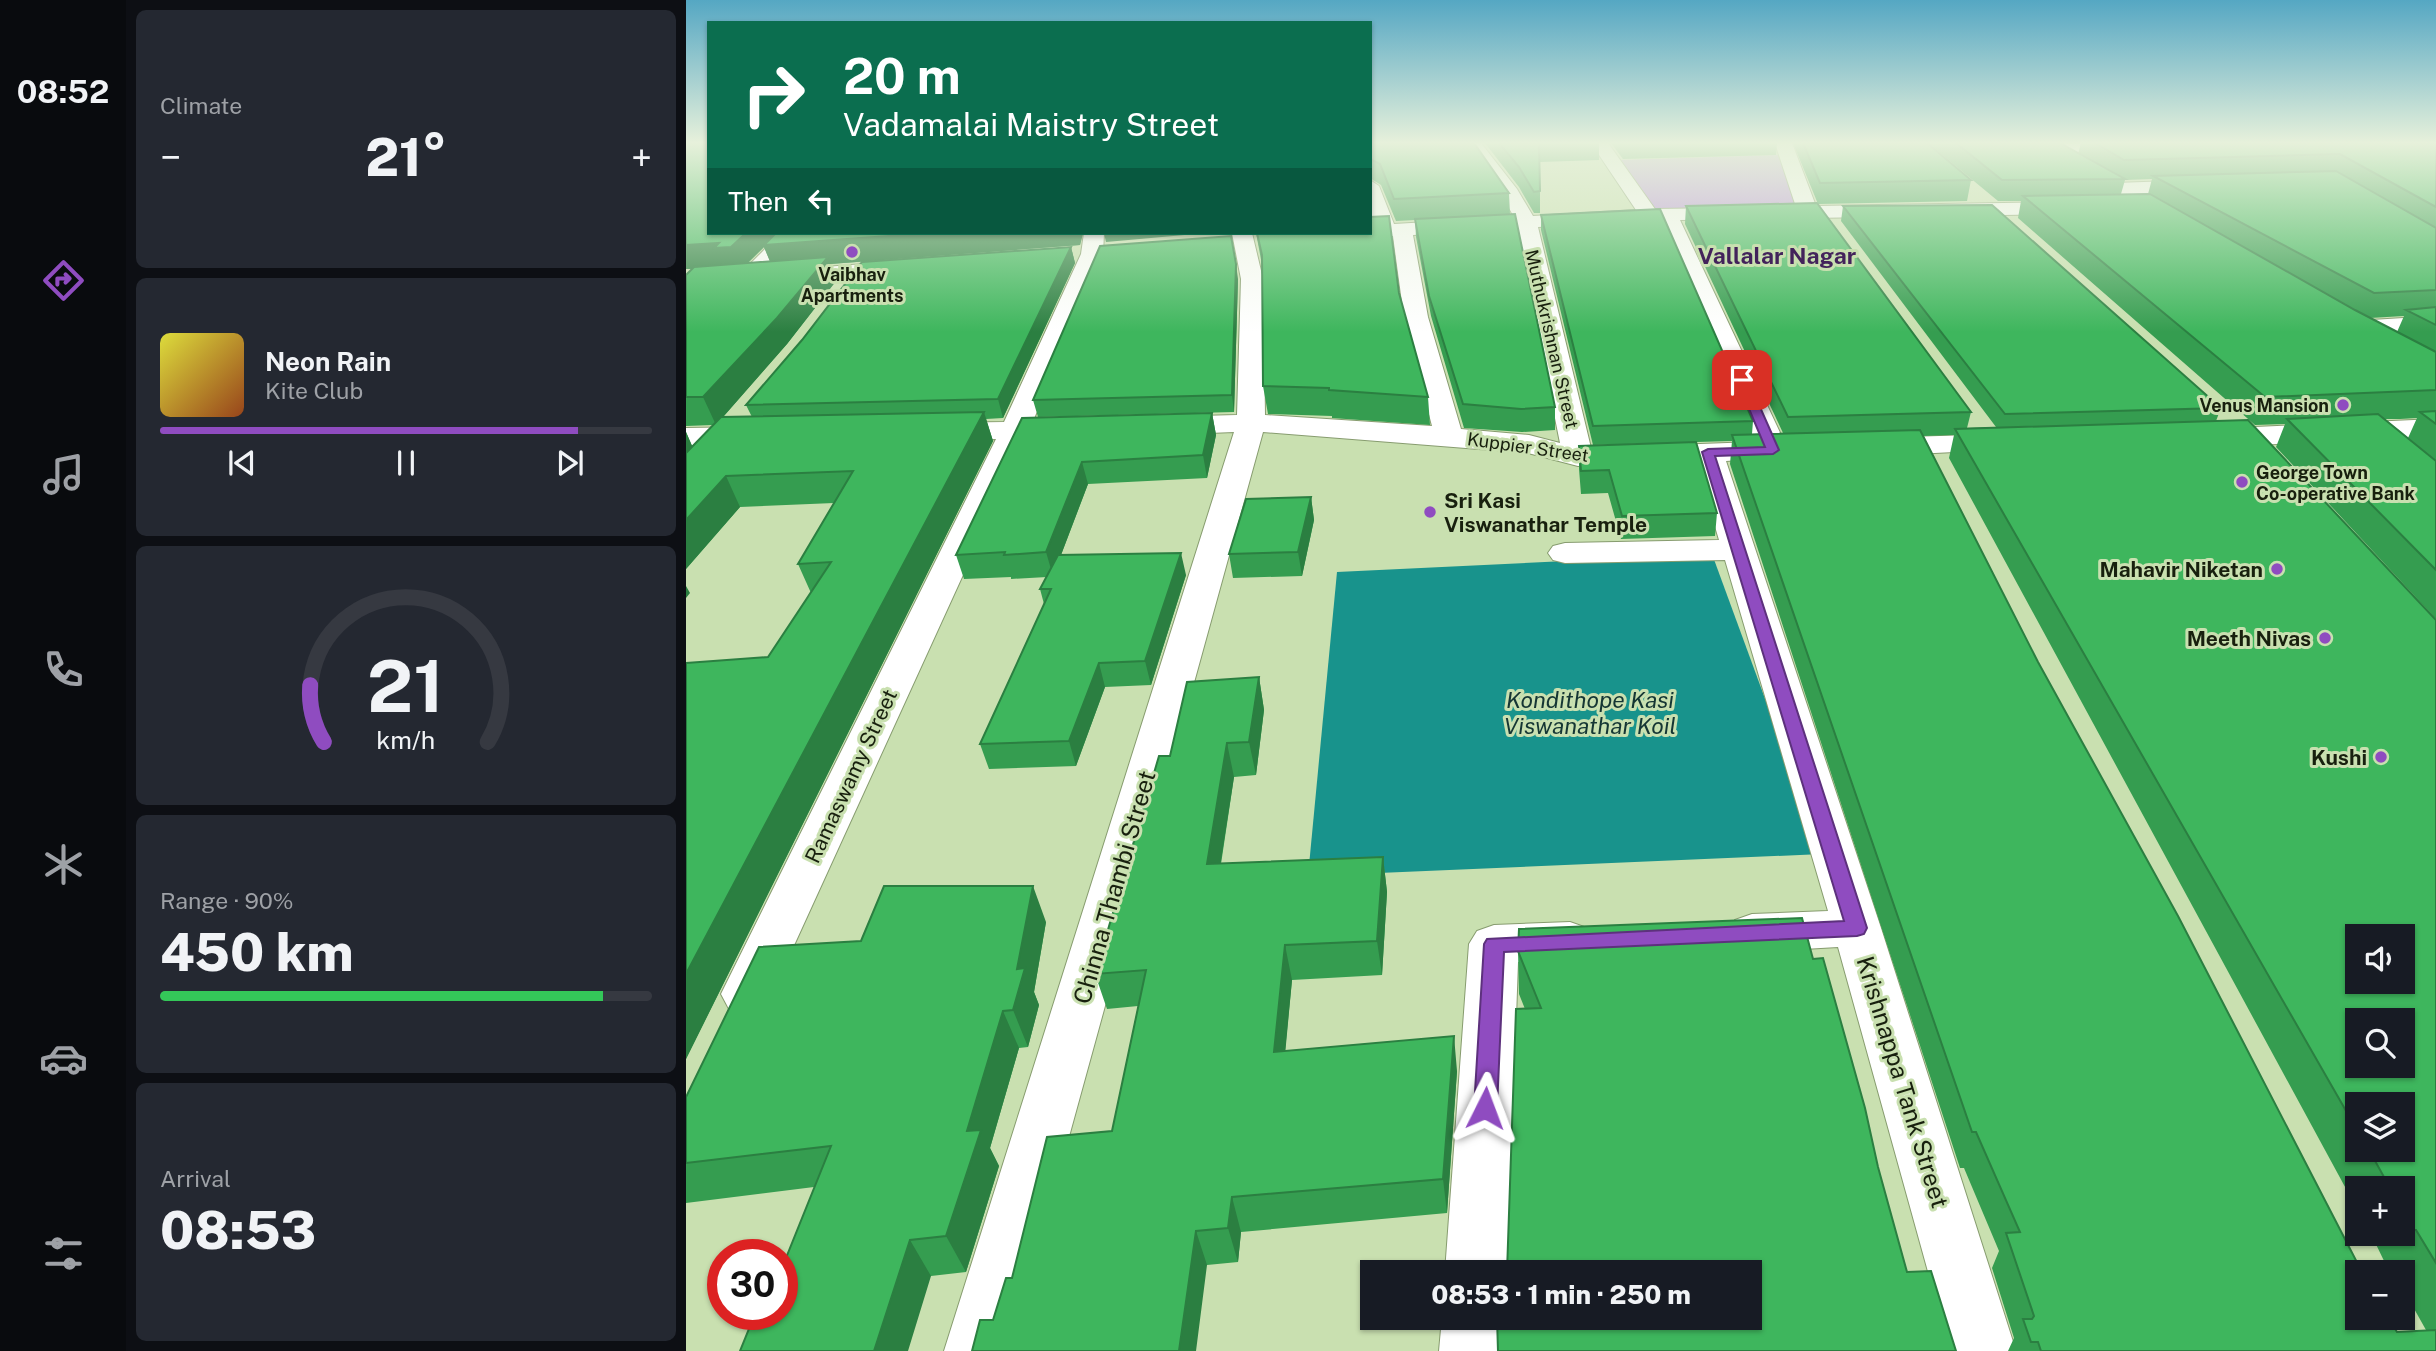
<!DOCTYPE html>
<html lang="en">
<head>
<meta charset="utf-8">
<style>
  :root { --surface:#171b24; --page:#242831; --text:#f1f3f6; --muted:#9ea1a6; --line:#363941; --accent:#8f4cc0 }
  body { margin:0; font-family:"Public Sans",sans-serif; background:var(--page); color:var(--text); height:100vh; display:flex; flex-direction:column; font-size:26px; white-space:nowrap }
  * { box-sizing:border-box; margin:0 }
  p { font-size:23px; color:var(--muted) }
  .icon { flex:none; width:38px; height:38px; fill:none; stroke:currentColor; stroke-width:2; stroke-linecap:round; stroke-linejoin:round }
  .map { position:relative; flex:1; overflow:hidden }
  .drawer { display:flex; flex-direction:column; gap:10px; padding:10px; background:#0d0f14; width:560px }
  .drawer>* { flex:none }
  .top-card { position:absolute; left:21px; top:21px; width:665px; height:214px; border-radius:0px; box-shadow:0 2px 5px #0004; background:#0b6e4f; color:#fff; overflow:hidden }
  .buttons { position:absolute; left:1659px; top:924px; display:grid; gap:14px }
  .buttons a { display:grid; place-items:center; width:70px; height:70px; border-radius:0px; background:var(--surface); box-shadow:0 2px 5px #0004; font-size:35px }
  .speed { position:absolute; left:21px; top:1239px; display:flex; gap:14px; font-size:35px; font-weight:700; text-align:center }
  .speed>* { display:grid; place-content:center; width:91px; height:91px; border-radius:50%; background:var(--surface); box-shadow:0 2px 5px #0004; line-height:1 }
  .speed .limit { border:10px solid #d22; background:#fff; color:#111 }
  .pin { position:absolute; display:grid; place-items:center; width:60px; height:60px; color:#fff; margin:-30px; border-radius:14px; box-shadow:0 4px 10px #0006 }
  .me { position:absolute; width:77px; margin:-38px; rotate:3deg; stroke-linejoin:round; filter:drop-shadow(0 0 5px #0008) }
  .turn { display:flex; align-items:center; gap:24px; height:147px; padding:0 21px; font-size:32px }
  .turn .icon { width:91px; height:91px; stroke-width:2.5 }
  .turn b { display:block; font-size:49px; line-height:60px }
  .then { display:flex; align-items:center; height:66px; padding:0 21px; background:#0003; gap:14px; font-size:26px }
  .big { font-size:52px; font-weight:800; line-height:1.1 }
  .drawer .widget { flex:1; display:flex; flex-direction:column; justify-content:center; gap:10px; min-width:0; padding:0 24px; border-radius:10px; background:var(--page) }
  .drawer .dial { align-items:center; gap:0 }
  .dial svg { height:182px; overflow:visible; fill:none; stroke:var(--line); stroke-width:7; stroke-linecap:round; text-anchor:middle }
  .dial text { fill:var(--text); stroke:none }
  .song { display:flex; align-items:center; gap:21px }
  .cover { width:84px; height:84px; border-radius:10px; background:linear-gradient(135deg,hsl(60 70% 55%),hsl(20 70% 35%)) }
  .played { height:7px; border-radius:4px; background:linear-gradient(90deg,var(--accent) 85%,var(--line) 85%) }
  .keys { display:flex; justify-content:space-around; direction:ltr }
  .heat { display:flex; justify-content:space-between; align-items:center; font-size:38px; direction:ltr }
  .charge { height:10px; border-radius:5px; background:linear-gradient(90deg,#34c759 90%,var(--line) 0) }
  .trip { position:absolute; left:674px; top:1260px; width:402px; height:70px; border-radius:0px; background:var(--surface); box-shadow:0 2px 5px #0004; font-weight:800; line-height:70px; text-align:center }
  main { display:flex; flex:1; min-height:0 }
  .menu { display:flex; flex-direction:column; width:126px; justify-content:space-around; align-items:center; background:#090b0e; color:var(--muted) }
  .menu .icon { width:49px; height:49px }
  .menu .active { color:var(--accent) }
  .menu b { font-size:32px; color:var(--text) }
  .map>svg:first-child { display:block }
  .green { fill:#ba8edf }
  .water { fill:#18938c }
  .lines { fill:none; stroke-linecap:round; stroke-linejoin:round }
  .street-casing { stroke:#879c6f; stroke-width:2 }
  .secondary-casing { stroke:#879c6f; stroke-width:2 }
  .street { fill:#fff; fill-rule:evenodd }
  .secondary { fill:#fff; fill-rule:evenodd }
  .wall { fill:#359d50; fill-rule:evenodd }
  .shaded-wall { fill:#2b7f41 }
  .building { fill:#3eb65d; stroke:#2b7f41; stroke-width:2; fill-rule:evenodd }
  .route { fill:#8f4cc0; stroke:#5d317d; stroke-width:2 }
  .poi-dot { fill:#8f4cc0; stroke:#c9e0b0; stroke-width:2.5 }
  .labels { text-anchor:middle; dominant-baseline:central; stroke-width:6; stroke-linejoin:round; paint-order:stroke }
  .far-poi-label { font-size:18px; font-weight:bold; fill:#18200e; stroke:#c9e0b0 }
  .far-street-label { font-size:18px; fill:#18200e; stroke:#c9e0b0 }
  .poi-label { font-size:21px; font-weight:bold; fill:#18200e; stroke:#c9e0b0; text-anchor:end }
  .street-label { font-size:21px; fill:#18200e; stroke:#c9e0b0 }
  .far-district-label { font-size:23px; font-weight:bold; fill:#43235b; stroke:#c9e0b0 }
  .water-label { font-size:23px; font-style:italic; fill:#153634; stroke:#c9e0b0 }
  .near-street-label { font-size:24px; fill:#18200e; stroke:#c9e0b0 }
</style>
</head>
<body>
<main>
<nav class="menu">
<b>08:52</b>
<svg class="icon active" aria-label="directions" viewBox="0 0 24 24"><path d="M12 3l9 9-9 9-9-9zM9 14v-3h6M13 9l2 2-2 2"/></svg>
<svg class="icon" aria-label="music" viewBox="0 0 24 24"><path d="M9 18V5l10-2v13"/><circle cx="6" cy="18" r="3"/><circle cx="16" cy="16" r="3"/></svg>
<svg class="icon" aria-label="phone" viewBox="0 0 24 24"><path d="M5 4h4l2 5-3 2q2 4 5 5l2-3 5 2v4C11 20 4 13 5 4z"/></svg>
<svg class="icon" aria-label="climate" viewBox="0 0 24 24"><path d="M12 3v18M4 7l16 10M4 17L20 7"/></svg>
<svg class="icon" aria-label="car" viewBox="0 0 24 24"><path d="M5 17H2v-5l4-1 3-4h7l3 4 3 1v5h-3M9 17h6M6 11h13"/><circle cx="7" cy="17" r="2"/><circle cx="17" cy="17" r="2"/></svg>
<svg class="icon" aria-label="filters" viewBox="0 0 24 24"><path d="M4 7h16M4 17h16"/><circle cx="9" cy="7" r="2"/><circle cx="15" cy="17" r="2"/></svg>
</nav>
<section class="drawer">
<div class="widget"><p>Climate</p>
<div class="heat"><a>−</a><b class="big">21°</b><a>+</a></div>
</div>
<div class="widget">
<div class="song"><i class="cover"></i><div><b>Neon Rain</b><p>Kite Club</p></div></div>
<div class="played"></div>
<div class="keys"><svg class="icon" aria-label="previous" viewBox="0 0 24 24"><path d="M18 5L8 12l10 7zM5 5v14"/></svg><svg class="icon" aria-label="pause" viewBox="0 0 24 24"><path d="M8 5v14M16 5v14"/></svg><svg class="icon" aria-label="next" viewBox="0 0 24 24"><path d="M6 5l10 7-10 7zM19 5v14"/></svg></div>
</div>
<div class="widget dial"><svg viewBox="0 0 100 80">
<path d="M14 69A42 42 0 1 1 86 69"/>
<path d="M14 69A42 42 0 0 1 8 44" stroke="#8f4cc0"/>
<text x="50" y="56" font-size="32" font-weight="700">21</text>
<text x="50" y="72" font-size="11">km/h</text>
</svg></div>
<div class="widget"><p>Range · 90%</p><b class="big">450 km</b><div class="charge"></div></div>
<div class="widget"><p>Arrival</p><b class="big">08:53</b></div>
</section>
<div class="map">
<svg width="1750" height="1351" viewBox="0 0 1750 1351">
  <rect width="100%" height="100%" fill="#c9e0b0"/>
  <path class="green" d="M1092 155 1115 209 967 211 933 160Z"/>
  <path class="water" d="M1026 554 1136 854 622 876 651 572Z"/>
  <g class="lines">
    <defs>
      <path id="street" d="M778 143H795L831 189 847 216 950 210 905 143H922L969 209 1110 207 1089 143H1106L1130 206 1385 202 1395 208 1385 214 994 220 1098 441 1107 444 1112 450 1107 456 1040 461 1195 928 1330 1351H1264L1152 947 1066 952 1049 946 1042 933 1049 920 1066 914 1142 911 1039 560 879 563 867 560 862 553 867 546 879 543 1033 540 1010 462 892 466 842 453 577 432 324 1351H258L548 432 474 435 464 432 460 426 464 420 474 417 551 415 555 279 546 233H566L577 279 579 415 746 426 718 317 707 236 684 237 675 233H684V225H688L684 214V180L693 186 708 224 828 217 815 194ZM975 221 1069 442 905 448 852 227ZM831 229 874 443 843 435 775 429 742 317 727 235Z
        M1363 144H1447L1456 149 1447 154 1357 153 1354 149 1357 145Z
        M1514 180 1521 182 1523 186 1521 190 1429 195 1420 189 1429 183Z
        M398 233H418L417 254 347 421 383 420 393 423 397 429 393 435 339 439 79 1009 61 1015 43 1009 35 994 310 439 250 441 240 438 236 432 240 426 250 423 318 422 395 254Z
        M221 261 229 263 232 268 229 273 96 284 88 282 85 277 88 272 96 270Z
        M1750 316V330L1669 335 1660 333 1657 328 1660 323 1669 321Z
        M1750 419V437L1525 447 1515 444 1511 438 1515 432 1525 429Z
        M68 427 78 430 82 436 78 442 0 446V428Z
        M1318 434 1328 437 1333 443 1328 449 1189 456 1179 453 1174 447 1179 441 1189 438Z
        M884 922 901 928 909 941 901 954 884 960 832 962 821 1272H759L783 944 791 931 808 925Z
        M756 1318H820L819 1351H753Z"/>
      <path id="secondary" d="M95 233H116L69 284 0 291V277L55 273Z"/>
    </defs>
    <use href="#street" class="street-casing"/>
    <use href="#secondary" class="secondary-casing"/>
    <use href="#street" class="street"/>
    <use href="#secondary" class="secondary"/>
  </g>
  <path class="wall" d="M0 143 23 233H397L394 245 144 264 150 281 101 344 37 417H66L60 405 385 247 389 263 317 418 300 419 307 441 0 1059V663L82 657 125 593 112 564 148 503 54 507 0 569V432L6 446 27 425 0 426V275L6 269H0ZM78 247 84 261 62 263Z
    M684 143 823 193 824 214 869 407V430L836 432 778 428 745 316 730 237 729 220 710 221 695 185 684 178Z
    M799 143H913V160L854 162V213H848L833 187Z
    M925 143H1091L1090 155 937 159Z
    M1107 143H1241L1285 180 1281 201 1132 204Z
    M1242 143H1374L1392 154 1395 143H1750V619L1590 447 1599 424 1569 425 1332 218 1335 201H1312ZM1466 179 1462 194H1435L1439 180ZM1718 316 1711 332 1684 318ZM1731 418 1722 438 1699 419H1714Z
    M1000 206 1285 412 1281 428 1310 427 1155 221 1157 206 1535 408 1530 421 1750 620V1351H1322L1328 1338 1306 1268 1313 1251 1278 1168H1274L1044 464 1046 441 907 445 855 230V215L1067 421 1066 434 1097 433 999 224ZM1268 435 1263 458 1671 1209V1188H1717V1234H1685L1700 1265H1703L1707 1272H1717V1289L1740 1330 1711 1332 1671 1318 1237 436ZM1671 1104 1717 1150H1671Z
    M570 233 713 293 742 397 744 425 646 418V416L582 414 577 386 576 265Z
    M552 279 548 412 352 417 347 400Z
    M526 413 530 435 521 478 402 484 375 555 500 575 465 685 419 687 390 766 303 769 294 744 358 604 354 589 361 577 325 579V577L278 579 270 555 336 418Z
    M893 446 1031 513 1029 536 935 539 922 493 895 494 893 469Z
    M625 497 628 520 616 576 547 578 543 554Z
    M573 677 578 710 570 775 548 777 535 864 697 857 701 892 696 975 606 980 599 1051 771 1071 761 1213 555 1232 552 1262 521 1265 307 1320 326 1278 426 1131 452 1006 421 1009 409 974 484 756Z
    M360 922 348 992 353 1005 342 1047 333 1048 304 1148 313 1166 280 1272 245 1276 96 1314 128 1187 0 1203V1097L175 941Z
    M832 951 1064 1318 839 1009 833 994Z"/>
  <path class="shaded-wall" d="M60 233H397L394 245 144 264 150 281 101 344 30 425 17 397 87 269 78 247 54 270 36 267 0 269V245Z
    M418 233H521L420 242Z
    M385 247 389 263 317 418 312 399Z
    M550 264 552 279 548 412 546 395Z
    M298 412 307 441 0 1059V974Z
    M526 413 530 435 521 478 517 455Z
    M0 432 7 448 0 456Z
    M396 462 402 484 367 576 360 552Z
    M40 476 54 507 0 569V520Z
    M625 497 628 520 616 576 612 552Z
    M495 553 500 575 465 685 459 661Z
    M0 586 4 593 0 598Z
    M413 663 419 687 390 766 383 741Z
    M573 677 578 710 570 775 563 742Z
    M541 743 548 777 529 899 521 864Z
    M697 857 701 892 696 975 691 941Z
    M347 886 360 922 348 992 353 1005 342 1047 327 1010 331 969Z
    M599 945 606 980 596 1087 588 1052Z
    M317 1011 333 1048 304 1148 313 1166 280 1272 260 1236 281 1131Z
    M768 1036 771 1071 761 1213 757 1179Z
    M546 1197 555 1232 552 1262 542 1228Z
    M510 1231 521 1265 510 1351H493Z
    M224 1240 245 1276 222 1351H188Z"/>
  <path class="building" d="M0 143H23V233H60L45 247 28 248 33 243 0 245Z
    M684 143H788L823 193 708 199 694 164 684 159Z
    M813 143H853L854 191 848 192 833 167Z
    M1117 143H1241L1285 180 1134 183Z
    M1270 143H1374L1439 179 1316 180Z
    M1409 143H1750V207L1654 154 1438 160Z
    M1650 171 1750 228V290L1688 293 1467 176Z
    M1464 194 1669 310 1750 352V390L1579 397 1337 196Z
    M1131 203 1285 412 1102 417 1000 206Z
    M1306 205 1535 408 1319 414 1157 206Z
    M974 209 1067 421 907 426 855 215Z
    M829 214 869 407 835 409 777 404 743 296 729 219Z
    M703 216 713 293 742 397 643 390V388L577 386 576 255 571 233H684V217Z
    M90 233H244L78 245Z
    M545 236 550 264 546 395 347 400 414 246Z
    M385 247 312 399 60 405 116 340 176 262Z
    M142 257 91 318 17 397H0V275L8 267Z
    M1750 307V325L1720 310Z
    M1750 411V424L1734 412Z
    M298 412 0 974V663L82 657 145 562 112 564 167 471 40 476 0 520V453L35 417Z
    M526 413 517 455 396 462 360 552 318 555 319 552 270 555 336 418Z
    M1692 414 1750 461V570L1601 419Z
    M1562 420 1750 620V1263L1730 1230H1727L1717 1210V1188H1699L1698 1177 1683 1150H1717V1104H1671V1130L1269 429ZM1671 936H1717V982H1671ZM1671 1020H1717V1066H1671Z
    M1234 430 1352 662 1492 916 1676 1272H1671V1318H1699L1703 1319 1711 1332 1750 1330V1351H1355L1352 1342H1345L1337 1319H1346L1348 1316 1320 1233 1334 1232 1290 1132H1286L1046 435Z
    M1010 442 1031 513 936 516 923 470 895 471 893 446Z
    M625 497 612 552 543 554 560 499Z
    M495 553 459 661 413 663 383 741 294 744 365 589H354L372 555Z
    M573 677 563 742 541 743 521 864 697 857 691 941 599 945 588 1052 768 1036 757 1179 546 1197 542 1228 510 1231 493 1351H286L294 1320H307L320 1278H326L361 1137 426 1131 460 970 409 974 473 756H484L501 682Z
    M198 886H347L331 969 339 968 327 1010 317 1011 281 1131 295 1130 260 1236 224 1240 188 1351H54L69 1314H96V1268L145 1146 0 1163V1097L73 947 175 941Z
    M1116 918 1127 959 1137 958 1179 1108 1192 1167 1221 1272 1245 1271 1270 1351H812L811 1318H1064V1272H821L830 1009 855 1008 832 951 833 929Z"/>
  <linearGradient id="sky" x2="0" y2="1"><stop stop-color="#55a7c3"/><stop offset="0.43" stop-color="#e7f1db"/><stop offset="1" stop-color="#e7f1db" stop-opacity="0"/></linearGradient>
  <rect width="1750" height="332" fill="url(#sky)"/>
  <path class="route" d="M1056 377 1062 380 1093 450 1087 454 1029 456 1181 928 1178 934 1171 936 818 952 811 1108 807 1115 799 1118 791 1115 788 1108 798 944 801 939 1158 921 1016 452 1022 449 1079 447 1051 380Z"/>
  <g class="poi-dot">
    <circle cx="166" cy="252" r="7"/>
    <circle cx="1657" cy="405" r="7"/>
    <circle cx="1556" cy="482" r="7"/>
    <circle cx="744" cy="512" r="7"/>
    <circle cx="1591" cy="569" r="7"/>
    <circle cx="1639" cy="638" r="7"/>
    <circle cx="1695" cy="757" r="7"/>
  </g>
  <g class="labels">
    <g class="far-poi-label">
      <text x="166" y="274">Vaibhav<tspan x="166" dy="21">Apartments</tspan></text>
      <text x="1643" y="405" text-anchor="end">Venus Mansion</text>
      <text x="1570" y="472" text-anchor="start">George Town<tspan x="1570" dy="21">Co-operative Bank</tspan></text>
    </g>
    <g class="far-street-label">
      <text transform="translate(866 339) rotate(77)">Muthukrishnan Street</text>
      <text transform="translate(842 447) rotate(8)">Kuppier Street</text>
    </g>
    <g class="poi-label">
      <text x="758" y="500" text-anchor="start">Sri Kasi<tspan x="758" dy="24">Viswanathar Temple</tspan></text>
      <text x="1577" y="569">Mahavir Niketan</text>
      <text x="1625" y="638">Meeth Nivas</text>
      <text x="1681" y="757">Kushi</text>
    </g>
    <g class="street-label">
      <text transform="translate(165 776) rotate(-65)">Ramaswamy Street</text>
    </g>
    <g class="far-district-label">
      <text x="1091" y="255">Vallalar Nagar</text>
    </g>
    <g class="water-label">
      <text x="904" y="699">Kondithope Kasi<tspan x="904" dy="26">Viswanathar Koil</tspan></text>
    </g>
    <g class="near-street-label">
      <text transform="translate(428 887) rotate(-74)">Chinna Thambi Street</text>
      <text transform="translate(1217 1082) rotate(73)">Krishnappa Tank Street</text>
    </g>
  </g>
</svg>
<div class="buttons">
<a><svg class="icon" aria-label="sound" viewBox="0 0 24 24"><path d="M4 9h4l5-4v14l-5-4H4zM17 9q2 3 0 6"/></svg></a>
<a><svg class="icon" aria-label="search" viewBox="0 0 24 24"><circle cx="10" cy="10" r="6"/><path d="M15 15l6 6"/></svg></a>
<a><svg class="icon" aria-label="layers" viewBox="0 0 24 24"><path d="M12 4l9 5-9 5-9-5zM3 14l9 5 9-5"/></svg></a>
<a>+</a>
<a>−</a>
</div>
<div class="speed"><div class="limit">30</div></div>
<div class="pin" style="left:1056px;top:380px;background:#d93025"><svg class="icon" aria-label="arrive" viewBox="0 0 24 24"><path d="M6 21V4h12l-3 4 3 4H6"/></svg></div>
<svg class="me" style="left:799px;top:1108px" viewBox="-20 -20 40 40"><path d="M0-17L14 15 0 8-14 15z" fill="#8f4cc0" stroke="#fff" stroke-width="4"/></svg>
<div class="trip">08:53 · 1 min · 250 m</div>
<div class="top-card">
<div class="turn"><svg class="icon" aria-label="right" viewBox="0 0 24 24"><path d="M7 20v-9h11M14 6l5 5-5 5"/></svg><div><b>20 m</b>Vadamalai Maistry Street</div></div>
<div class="then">Then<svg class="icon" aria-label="left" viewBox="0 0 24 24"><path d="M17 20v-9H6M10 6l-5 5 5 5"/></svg></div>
</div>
</div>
</main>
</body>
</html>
